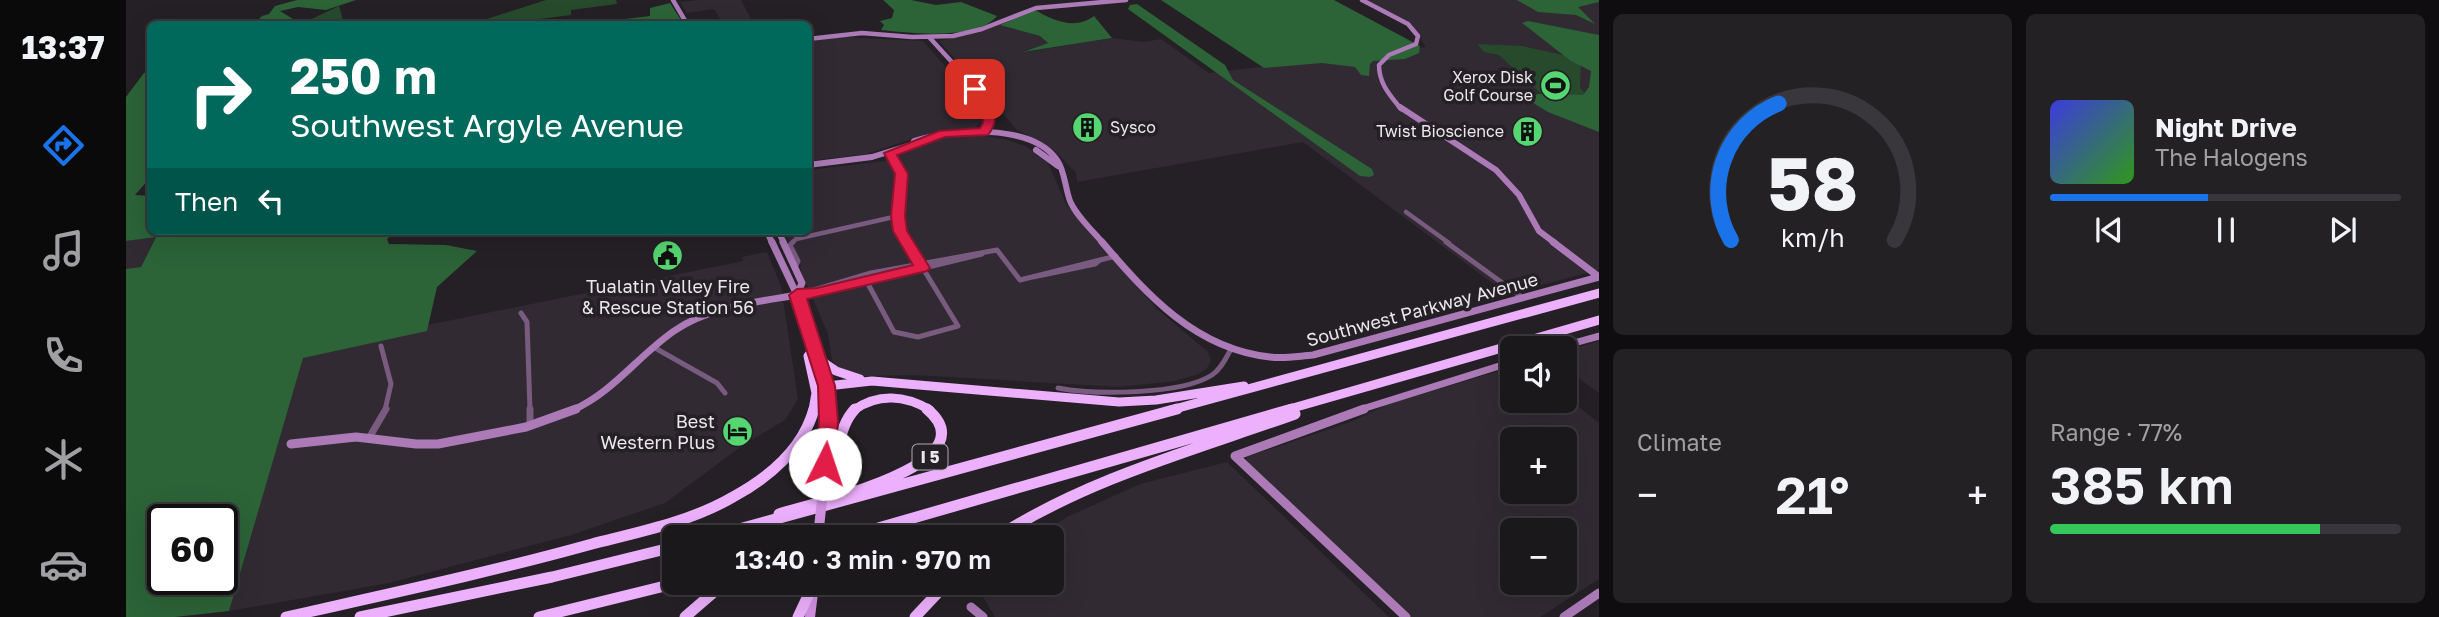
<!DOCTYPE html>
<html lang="en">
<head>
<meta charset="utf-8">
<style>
  :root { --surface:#1b181c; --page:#242125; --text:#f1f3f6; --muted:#a0a0a3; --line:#39373b; --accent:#1a73e8 }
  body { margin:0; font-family:"Golos Text",sans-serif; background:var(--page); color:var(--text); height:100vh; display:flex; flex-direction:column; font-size:26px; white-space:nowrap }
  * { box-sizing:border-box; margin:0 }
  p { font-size:23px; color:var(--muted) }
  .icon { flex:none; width:38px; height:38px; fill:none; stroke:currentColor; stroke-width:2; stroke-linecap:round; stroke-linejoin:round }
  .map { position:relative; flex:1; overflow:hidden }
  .side { display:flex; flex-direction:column; gap:14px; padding:14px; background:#0f0d0f; width:840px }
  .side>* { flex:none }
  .guide { position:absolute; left:21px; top:21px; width:665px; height:214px; border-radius:10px; box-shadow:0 7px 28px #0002,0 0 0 2px var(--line); background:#00695c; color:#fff; overflow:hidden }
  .buttons { position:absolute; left:1374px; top:336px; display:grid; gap:14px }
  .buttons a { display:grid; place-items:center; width:77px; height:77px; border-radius:10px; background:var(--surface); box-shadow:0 7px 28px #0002,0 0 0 2px var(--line); font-size:35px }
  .speed { position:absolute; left:21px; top:504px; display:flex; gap:14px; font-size:35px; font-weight:700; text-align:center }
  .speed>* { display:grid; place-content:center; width:91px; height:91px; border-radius:50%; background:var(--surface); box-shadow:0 7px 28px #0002,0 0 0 2px var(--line); line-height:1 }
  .speed .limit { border:4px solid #111; border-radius:10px; background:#fff; color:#111 }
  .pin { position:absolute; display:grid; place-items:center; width:60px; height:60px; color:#fff; margin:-30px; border-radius:14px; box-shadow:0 4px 10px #0006 }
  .me { position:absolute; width:77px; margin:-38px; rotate:4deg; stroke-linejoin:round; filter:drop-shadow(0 0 5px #0008) }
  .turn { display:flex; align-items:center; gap:24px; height:147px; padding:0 28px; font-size:32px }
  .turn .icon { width:91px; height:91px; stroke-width:2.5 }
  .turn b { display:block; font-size:49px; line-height:60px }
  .then { display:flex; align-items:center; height:66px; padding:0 28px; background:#0003; gap:14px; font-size:26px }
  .big { font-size:52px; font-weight:600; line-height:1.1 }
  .side .card { flex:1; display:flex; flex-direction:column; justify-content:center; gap:10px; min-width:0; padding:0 24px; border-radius:10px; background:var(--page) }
  .side .dial { align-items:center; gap:0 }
  .dial svg { height:182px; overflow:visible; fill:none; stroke:var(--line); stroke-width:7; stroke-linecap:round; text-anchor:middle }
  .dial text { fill:var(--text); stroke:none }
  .song { display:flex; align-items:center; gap:21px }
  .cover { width:84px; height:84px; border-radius:10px; background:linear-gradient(135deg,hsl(240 70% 55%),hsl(110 70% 35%)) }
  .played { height:7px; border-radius:4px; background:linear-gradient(90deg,var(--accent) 45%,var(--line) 45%) }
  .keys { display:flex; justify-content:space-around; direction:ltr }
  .heat { display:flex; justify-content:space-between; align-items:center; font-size:38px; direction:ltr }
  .charge { height:10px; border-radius:5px; background:linear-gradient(90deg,#34c759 77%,var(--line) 0) }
  .side .tiles { flex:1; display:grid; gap:14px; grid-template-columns:repeat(2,1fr) }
  .trip { position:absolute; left:536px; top:525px; width:402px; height:70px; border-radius:10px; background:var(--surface); box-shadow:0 7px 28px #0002,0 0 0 2px var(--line); font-weight:600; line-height:70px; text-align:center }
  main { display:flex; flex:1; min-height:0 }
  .tabs { display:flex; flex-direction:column; width:126px; justify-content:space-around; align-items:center; background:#0b0a0b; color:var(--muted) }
  .tabs .icon { width:49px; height:49px }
  .tabs .selected { color:var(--accent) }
  .tabs b { font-size:32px; color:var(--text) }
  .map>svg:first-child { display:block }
  .built { fill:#312a33; fill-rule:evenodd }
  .green { fill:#274a2d }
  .forest { fill:#2c6337; fill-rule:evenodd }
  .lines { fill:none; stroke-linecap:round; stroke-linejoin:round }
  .street-far2 { stroke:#795b80; stroke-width:4.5 }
  .street-far1 { stroke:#795b80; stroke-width:5 }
  .street { stroke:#795b80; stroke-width:7 }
  .secondary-far3 { stroke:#ab7ab7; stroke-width:4.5 }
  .secondary-far2 { stroke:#ab7ab7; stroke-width:6 }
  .secondary-far1 { stroke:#ab7ab7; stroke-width:7 }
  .secondary { stroke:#ab7ab7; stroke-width:9 }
  .primary-far1 { stroke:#d192e1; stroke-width:8 }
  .primary { stroke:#d192e1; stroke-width:10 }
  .highway-far1 { stroke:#ecb0fc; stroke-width:9 }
  .highway { stroke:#ecb0fc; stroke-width:11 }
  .primary-bridge { stroke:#d192e1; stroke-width:10 }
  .route { fill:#e11d48; stroke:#92132f; stroke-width:2 }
  .labels { text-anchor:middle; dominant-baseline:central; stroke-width:7; stroke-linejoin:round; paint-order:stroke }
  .far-poi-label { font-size:16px; fill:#eae8eb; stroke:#242025; text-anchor:end }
  .shield { fill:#242025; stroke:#afacb0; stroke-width:2 }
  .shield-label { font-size:16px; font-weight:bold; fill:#eae8eb }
  .poi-label { font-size:18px; fill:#eae8eb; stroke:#242025 }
  .street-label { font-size:18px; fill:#eae8eb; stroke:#242025 }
</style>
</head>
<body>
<main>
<nav class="tabs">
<b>13:37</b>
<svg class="icon selected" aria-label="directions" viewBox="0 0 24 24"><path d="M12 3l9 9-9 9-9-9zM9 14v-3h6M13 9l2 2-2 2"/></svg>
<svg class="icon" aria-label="music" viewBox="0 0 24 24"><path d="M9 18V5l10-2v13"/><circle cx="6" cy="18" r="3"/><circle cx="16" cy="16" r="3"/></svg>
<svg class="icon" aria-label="phone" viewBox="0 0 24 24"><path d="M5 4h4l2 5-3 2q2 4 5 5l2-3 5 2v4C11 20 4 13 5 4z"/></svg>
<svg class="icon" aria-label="climate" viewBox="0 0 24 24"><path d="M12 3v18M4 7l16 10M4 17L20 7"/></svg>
<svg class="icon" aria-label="car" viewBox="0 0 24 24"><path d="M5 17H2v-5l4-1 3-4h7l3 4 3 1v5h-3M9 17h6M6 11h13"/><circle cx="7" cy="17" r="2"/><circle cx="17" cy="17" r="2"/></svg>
</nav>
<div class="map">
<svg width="1473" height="617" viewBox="0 0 1473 617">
  <rect width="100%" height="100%" fill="#242025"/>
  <path class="built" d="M573 0H615L626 21 597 24 588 9 561 13 554 2Z
    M1238 0H1473V270L1381 294 1177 142 951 182 950 173 928 150 891 130 813 41 855 32 874 25 914 36 922 43 898 51 901 52 986 38 1018 42 1035 39 1083 73 1300 47 1286 25Z
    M716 37 797 41 850 101 856 121 849 128 814 130 740 154 683 161 682 41Z
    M847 134 882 140 901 147 922 163 940 204 1031 309 1082 352 1085 361 1081 368 1073 374 1049 381 993 387 789 375 738 376 712 369 706 360 702 334 675 271 674 263 657 231H682L683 170 759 161 811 139Z
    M30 236 15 267 0 269V241Z
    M641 252 655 286 672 399 659 420 617 445 539 503 445 535 263 583 103 611 168 352 617 261 616 257Z
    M1473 341V393L1438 368 1439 351Z
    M1386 367V401H1438L1439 396 1473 423V579L1414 617H1285L1120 463 1121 457 1224 422 1265 403ZM1386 439H1438V492H1386ZM1386 530H1438V583H1386Z
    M1101 462 1263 617H869L856 595 839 588 846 583H926V537H909L941 517 1014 484Z"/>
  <path class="green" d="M420 0H490L491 4 445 10V15L373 24H345Z
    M213 6 218 24H175Z
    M1351 44 1396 46 1455 59 1454 88 1473 109 1421 99 1373 55 1358 52Z"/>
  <path class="forest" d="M171 0H230L200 10 172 7 154 11 175 24H134L132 20 136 16 143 14 149 6Z
    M757 0H785L810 5 835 2 871 16C851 41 784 33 755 30L758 25 754 21 766 18 768 10Z
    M1035 0H1208L1294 46 1293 53 1279 59 1247 61 1244 64 1243 76 1235 75 1229 67 1196 63 1138 68Z
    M1391 0H1473V2L1452 7 1469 24 1450 15 1412 12Z
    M544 3 555 20 520 24H457L524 16V8Z
    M1011 4 1099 65 1107 80 1246 169 1248 175 1244 177 1234 176 1002 9 1004 5Z
    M909 10C928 21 949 30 968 16L986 38 897 52 922 43 914 36 874 25Z
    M1402 21 1473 35V132L1422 112 1404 101 1406 96 1412 94 1457 95 1463 87 1465 71 1445 61 1396 23Z
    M24 71V178L9 195 24 196V231H270L261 239 263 244 320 245 351 251 311 287 301 331 177 358 103 611 49 617H0V269L15 267 30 237 0 241V97L18 73ZM37 520H96V579H37Z"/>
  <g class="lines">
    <path class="street-far2" d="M764 153C783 187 763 213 782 243
      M1280 212 1323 243
      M666 243 670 239 772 216"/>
    <path class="street-far1" d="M667 242 664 245 672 261 669 268
      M1320 242 1397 298
      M907 277 969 264 974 260
      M741 282 768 332 792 337 832 326 781 242
      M676 294H691L856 254
      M671 295 745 273 871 250 894 280 990 256
      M395 313 401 322 404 410
      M255 346 265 384 259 410
      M529 348 591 383 599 393
      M932 388C968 395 1055 395 1086 375 1095 369 1100 358 1105 349"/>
    <path class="street" d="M404 409V424
      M243 438 260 409"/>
    <path class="secondary-far3" d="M547 0 561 24
      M1236 0 1282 24 1292 36 1290 44 1263 55 1253 65C1253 84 1264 95 1275 109
      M803 37 845 83 861 109
      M682 39 736 33 786 37 827 36 856 29 910 8 1000 0"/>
    <path class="secondary-far2" d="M1274 107 1370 170 1393 195 1413 231 1429 243
      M858 132 863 123 860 107
      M858 132 861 110
      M787 144 788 141C826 129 905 123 931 160 939 171 939 188 944 201 951 217 966 230 977 243
      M910 150 932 166
      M682 165 746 157 804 139
      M641 231 646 243
      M652 231 658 243"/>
    <path class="secondary-far1" d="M646 242 671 295 701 386
      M657 242 676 283 671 295
      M976 242C1022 296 1070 349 1144 357 1158 359 1173 356 1187 355L1473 277
      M1427 242 1473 277
      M1430 348 1473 336
      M447 410C487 392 512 356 548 331 582 307 631 302 671 295
      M1233 410 1386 362"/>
    <path class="secondary" d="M1238 409 1109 456 1280 617
      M165 444 230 437 290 444H312L400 427 450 409
      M845 607 857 617
      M1438 617 1473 593"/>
    <path class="primary-far1" d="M701 386 702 410"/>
    <path class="primary" d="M698 478 702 409
      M684 617 687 593"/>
    <path class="highway-far1" d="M694 360 710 371 734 379
      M701 386 746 381 993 402 1030 400 1118 386
      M687 410 690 393 682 356 690 346
      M728 410C752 393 779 395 804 410
      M1045 410 1473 293
      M1160 410 1473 320"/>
    <path class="highway" d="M698 481C715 459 710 429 729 409
      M653 514C683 504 868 465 801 409
      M584 537 1051 409
      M721 537 1166 409
      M871 537C961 479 1068 450 1169 414
      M160 617C262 594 365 572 466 544 513 532 564 522 607 497 642 478 677 449 688 409
      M234 617 426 577 548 547
      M413 617 551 583
      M559 617 589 591 608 583
      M672 617 688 583
      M789 617 821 583"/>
    <path class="primary-bridge" d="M692 537 698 481"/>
  </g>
  <path class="route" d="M849 85 853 86C865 105 877 115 862 135L819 137 771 155 782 174 779 216 781 231 804 268 801 271 681 299 709 386 712 421 709 464 706 470 699 472 693 470 690 464 693 421 692 386 663 295 671 289 691 288 787 265 767 231 765 216 769 174 758 153 813 131 854 128C864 115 850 101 843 89Z"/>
  <defs>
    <symbol id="stadium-disc" viewBox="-11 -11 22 22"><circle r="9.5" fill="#55d671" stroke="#242025"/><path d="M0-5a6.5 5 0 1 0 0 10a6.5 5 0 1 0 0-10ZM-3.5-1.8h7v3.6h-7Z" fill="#111"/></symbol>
    <symbol id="building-disc" viewBox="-11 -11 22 22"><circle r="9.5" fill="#55d671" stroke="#242025"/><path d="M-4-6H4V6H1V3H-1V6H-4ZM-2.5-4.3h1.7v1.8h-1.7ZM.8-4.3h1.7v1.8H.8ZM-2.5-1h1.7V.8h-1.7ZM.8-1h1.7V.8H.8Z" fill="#111"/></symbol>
    <symbol id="civic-disc" viewBox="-11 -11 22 22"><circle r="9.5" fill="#55d671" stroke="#242025"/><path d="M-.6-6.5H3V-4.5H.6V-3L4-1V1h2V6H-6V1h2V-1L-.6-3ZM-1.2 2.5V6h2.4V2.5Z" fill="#111"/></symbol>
    <symbol id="hotel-disc" viewBox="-11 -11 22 22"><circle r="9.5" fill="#55d671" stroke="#242025"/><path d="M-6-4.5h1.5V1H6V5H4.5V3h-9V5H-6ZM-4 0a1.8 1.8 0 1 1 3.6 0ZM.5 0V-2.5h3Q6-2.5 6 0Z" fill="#111"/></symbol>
  </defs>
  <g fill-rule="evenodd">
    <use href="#stadium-disc" x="1412" y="68" width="35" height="35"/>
    <use href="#building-disc" x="944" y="110" width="35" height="35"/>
    <use href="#building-disc" x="1384" y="114" width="35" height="35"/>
    <use href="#civic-disc" x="524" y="238" width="35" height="35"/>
    <use href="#hotel-disc" x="594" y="414" width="35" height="35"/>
  </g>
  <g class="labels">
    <g class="far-poi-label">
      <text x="1407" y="77">Xerox Disk<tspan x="1407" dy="18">Golf Course</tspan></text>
      <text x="984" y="127" text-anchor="start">Sysco</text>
      <text x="1378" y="131">Twist Bioscience</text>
    </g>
    <rect class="shield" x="786.5" y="444.5" width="35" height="25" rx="5"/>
    <g class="shield-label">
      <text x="804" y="457">I 5</text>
    </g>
    <g class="poi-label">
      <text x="542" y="286">Tualatin Valley Fire<tspan x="542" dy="21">&amp; Rescue Station 56</tspan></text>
      <text x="589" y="421" text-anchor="end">Best<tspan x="589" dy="21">Western Plus</tspan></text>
    </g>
    <g class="street-label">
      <text transform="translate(1296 309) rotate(-15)">Southwest Parkway Avenue</text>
    </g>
  </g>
</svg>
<div class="buttons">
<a><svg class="icon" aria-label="sound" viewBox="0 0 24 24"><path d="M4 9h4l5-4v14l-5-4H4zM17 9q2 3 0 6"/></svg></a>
<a>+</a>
<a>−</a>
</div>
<div class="speed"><div class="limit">60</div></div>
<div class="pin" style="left:849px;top:89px;background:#d93025"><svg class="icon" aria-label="arrive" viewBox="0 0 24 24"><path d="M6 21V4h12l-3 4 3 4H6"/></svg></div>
<svg class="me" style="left:699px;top:464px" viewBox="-20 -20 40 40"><circle r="19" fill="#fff"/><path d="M0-13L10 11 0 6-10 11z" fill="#e11d48"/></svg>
<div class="trip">13:40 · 3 min · 970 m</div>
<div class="guide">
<div class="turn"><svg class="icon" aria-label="right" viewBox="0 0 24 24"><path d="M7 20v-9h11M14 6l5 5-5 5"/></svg><div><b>250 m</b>Southwest Argyle Avenue</div></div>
<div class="then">Then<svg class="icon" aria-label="left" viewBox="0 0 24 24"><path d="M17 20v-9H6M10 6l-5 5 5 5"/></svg></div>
</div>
</div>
<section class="side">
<div class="tiles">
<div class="card dial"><svg viewBox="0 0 100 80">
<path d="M14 69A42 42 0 1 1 86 69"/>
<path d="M14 69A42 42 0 0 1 35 9" stroke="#1a73e8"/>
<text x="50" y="56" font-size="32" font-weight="700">58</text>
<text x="50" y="72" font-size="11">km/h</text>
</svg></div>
<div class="card">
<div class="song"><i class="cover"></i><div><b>Night Drive</b><p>The Halogens</p></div></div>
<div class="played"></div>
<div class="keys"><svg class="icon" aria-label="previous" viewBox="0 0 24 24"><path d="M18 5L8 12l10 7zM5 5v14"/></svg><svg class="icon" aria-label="pause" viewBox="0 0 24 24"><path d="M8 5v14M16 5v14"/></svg><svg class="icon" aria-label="next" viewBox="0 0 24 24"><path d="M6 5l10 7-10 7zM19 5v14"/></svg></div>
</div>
<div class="card"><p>Climate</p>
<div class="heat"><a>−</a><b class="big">21°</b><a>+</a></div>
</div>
<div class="card"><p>Range · 77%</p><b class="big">385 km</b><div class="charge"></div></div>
</div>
</section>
</main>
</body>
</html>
